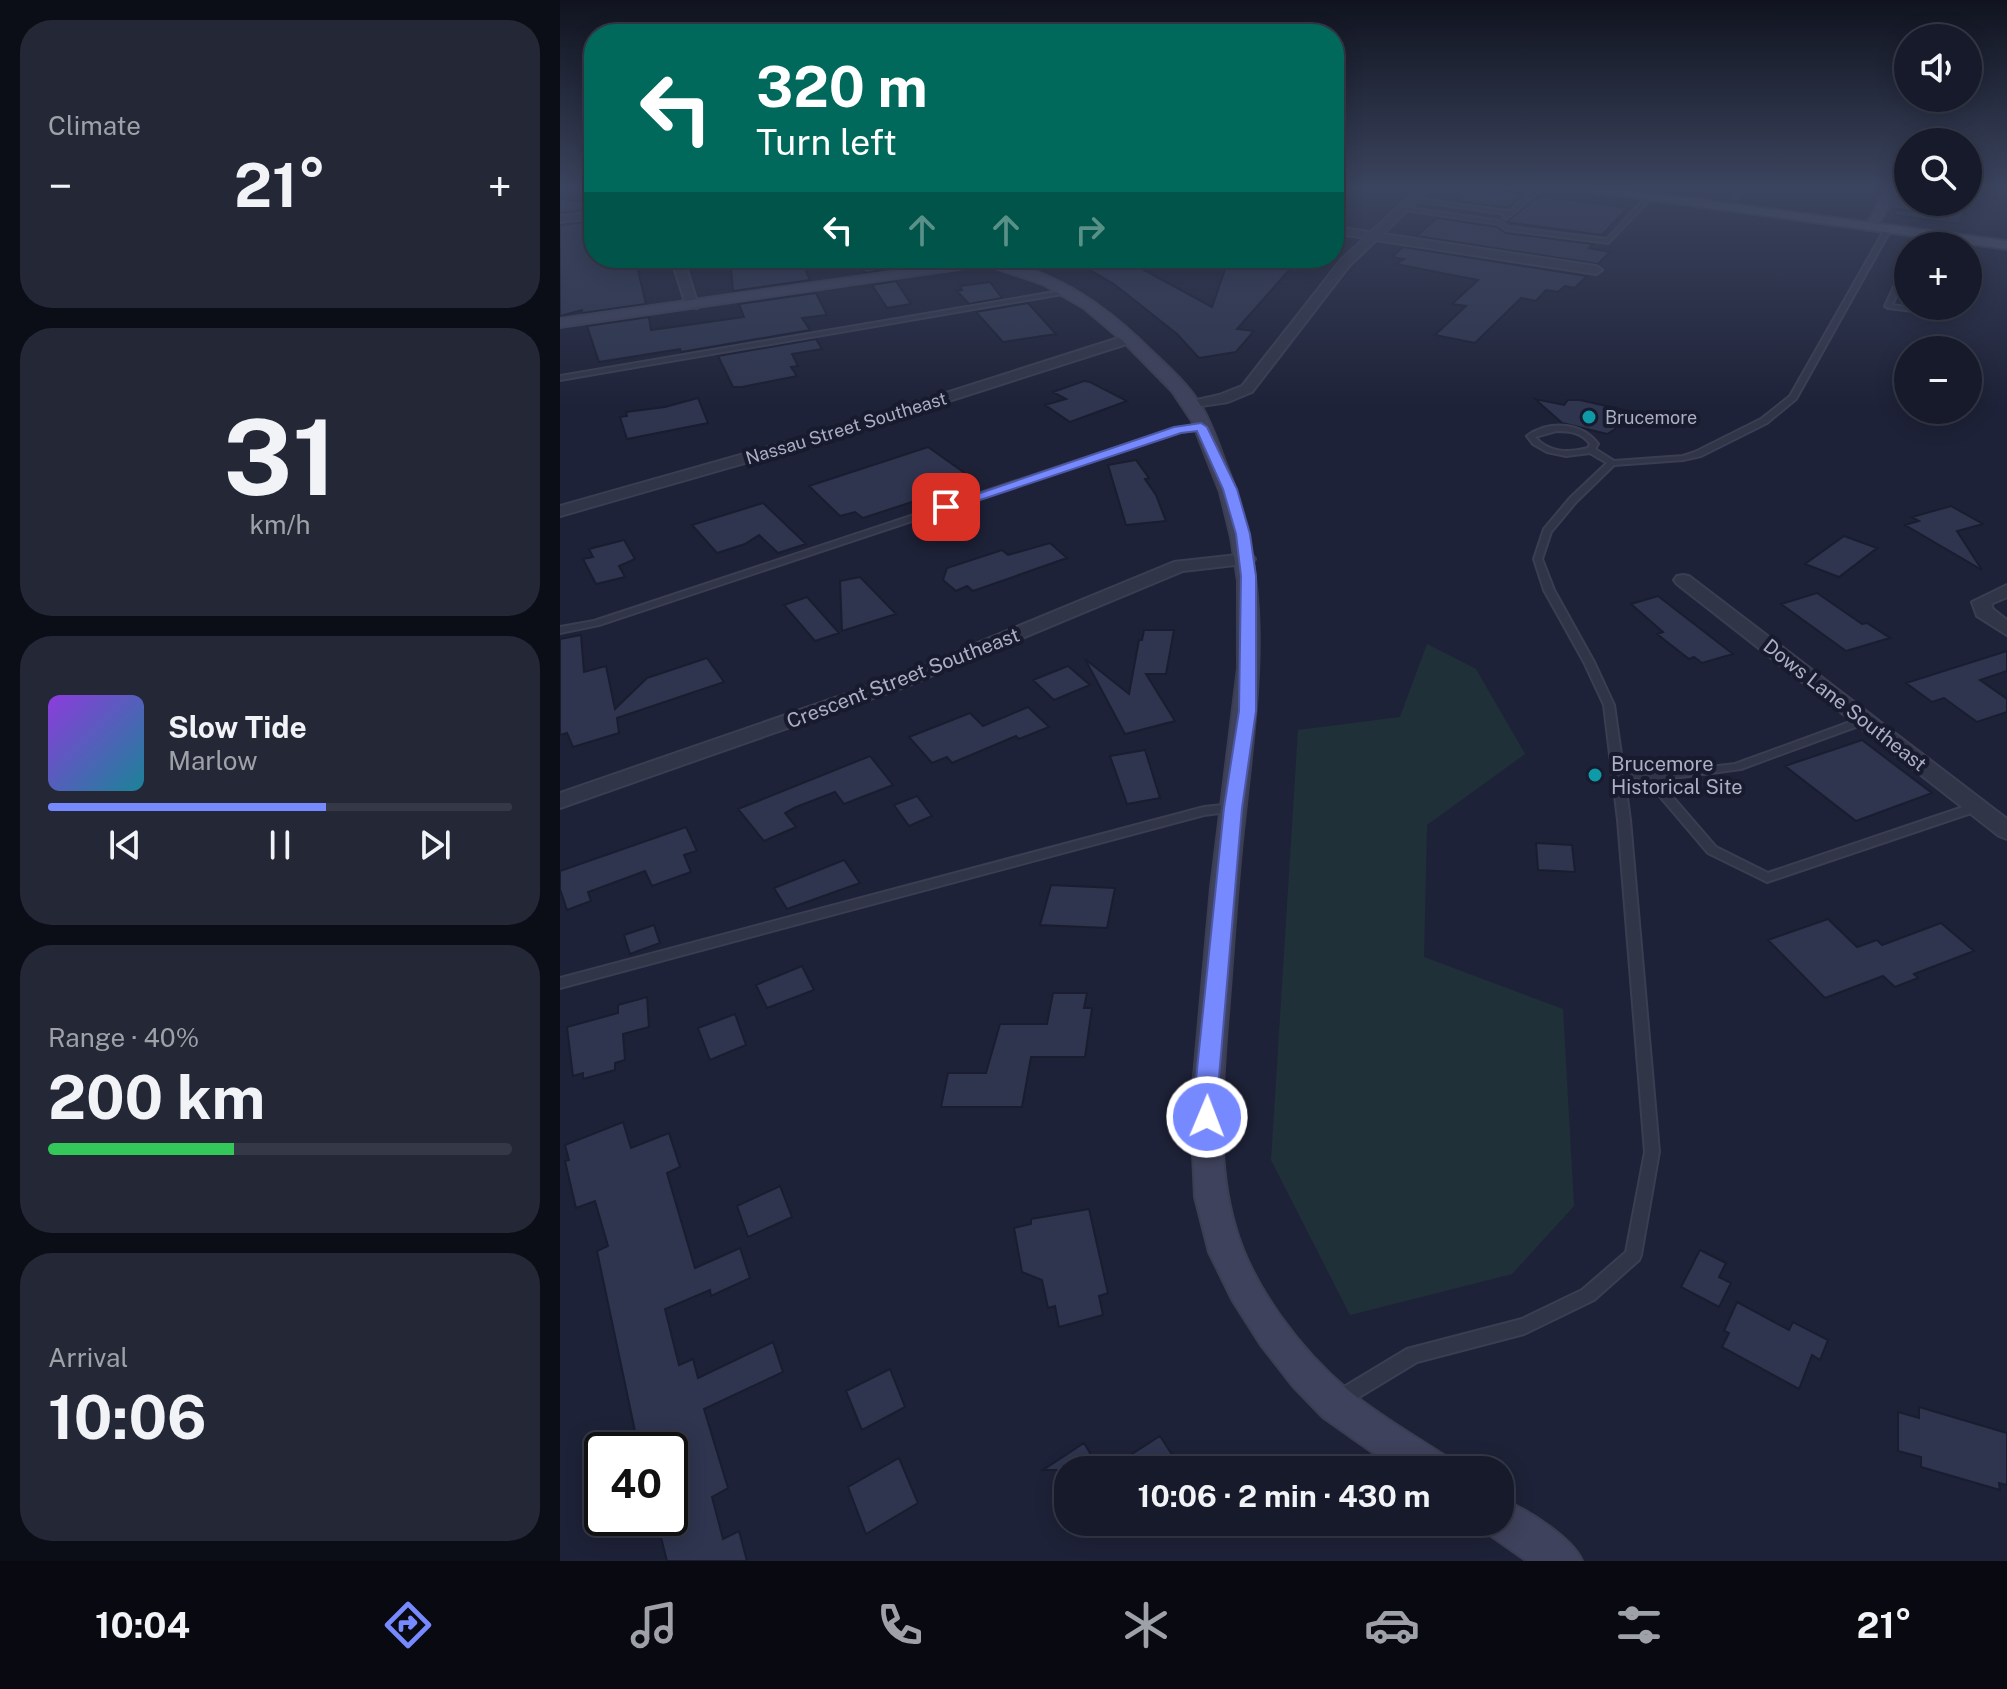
<!DOCTYPE html>
<html lang="en">
<head>
<meta charset="utf-8">
<style>
  :root { --surface:#161a2a; --page:#232736; --text:#f1f3f6; --muted:#9ea1a8; --line:#353847; --accent:#7789ff }
  body { margin:0; font-family:"Public Sans",sans-serif; background:var(--page); color:var(--text); height:100vh; display:flex; flex-direction:column; font-size:30px; white-space:nowrap }
  * { box-sizing:border-box; margin:0 }
  p { font-size:26px; color:var(--muted) }
  .icon { flex:none; width:44px; height:44px; fill:none; stroke:currentColor; stroke-width:2; stroke-linecap:round; stroke-linejoin:round }
  .map { position:relative; flex:1; overflow:hidden }
  .drawer { display:flex; flex-direction:column; gap:20px; padding:20px; background:#0c0e17; width:560px }
  .drawer>* { flex:none }
  .hud { position:absolute; left:24px; top:24px; width:760px; height:244px; border-radius:32px; box-shadow:0 4px 20px #0003,0 0 0 2px var(--line); background:#00695c; color:#fff; overflow:hidden }
  .controls { position:absolute; left:1334px; top:24px; display:grid; gap:16px }
  .controls a { display:grid; place-items:center; width:88px; height:88px; border-radius:50%; background:var(--surface); box-shadow:0 4px 20px #0003,0 0 0 2px var(--line); font-size:40px }
  .speed { position:absolute; left:24px; top:1432px; display:flex; gap:16px; font-size:40px; font-weight:700; text-align:center }
  .speed>* { display:grid; place-content:center; width:104px; height:104px; border-radius:50%; background:var(--surface); box-shadow:0 4px 20px #0003,0 0 0 2px var(--line); line-height:1 }
  .speed .limit { border:4px solid #111; border-radius:12px; background:#fff; color:#111 }
  .pin { position:absolute; display:grid; place-items:center; width:68px; height:68px; color:#fff; margin:-34px; border-radius:16px; box-shadow:0 4px 12px #0006 }
  .me { position:absolute; width:88px; margin:-44px; rotate:1deg; stroke-linejoin:round; filter:drop-shadow(0 0 6px #0008) }
  .turn { display:flex; align-items:center; gap:28px; height:168px; padding:0 40px; font-size:36px }
  .turn .icon { width:104px; height:104px; stroke-width:2.5 }
  .turn b { display:block; font-size:56px; line-height:68px }
  .lanes { display:flex; align-items:center; height:76px; padding:0 40px; background:#0003; justify-content:center; gap:40px; direction:ltr }
  .lanes .off { opacity:.35 }
  .big { font-size:60px; font-weight:700; line-height:1.1 }
  .drawer .tile { flex:1; display:flex; flex-direction:column; justify-content:center; gap:12px; min-width:0; padding:0 28px; border-radius:32px; background:var(--page) }
  .drawer .dial { align-items:center; gap:0 }
  .dial b { font-size:104px; line-height:1 }
  .song { display:flex; align-items:center; gap:24px }
  .cover { width:96px; height:96px; border-radius:12px; background:linear-gradient(135deg,hsl(270 70% 55%),hsl(190 70% 35%)) }
  .played { height:8px; border-radius:4px; background:linear-gradient(90deg,var(--accent) 60%,var(--line) 60%) }
  .keys { display:flex; justify-content:space-around; direction:ltr }
  .heat { display:flex; justify-content:space-between; align-items:center; font-size:44px; direction:ltr }
  .charge { height:12px; border-radius:6px; background:linear-gradient(90deg,#34c759 40%,var(--line) 0) }
  .trip { position:absolute; left:494px; top:1456px; width:460px; height:80px; border-radius:32px; background:var(--surface); box-shadow:0 4px 20px #0003,0 0 0 2px var(--line); font-weight:700; line-height:80px; text-align:center }
  .tab-bar { display:flex; height:128px; justify-content:space-around; align-items:center; background:#090a11; color:var(--muted) }
  .tab-bar .icon { width:56px; height:56px }
  .tab-bar .current { color:var(--accent) }
  .tab-bar b { font-size:36px; color:var(--text) }
  main { display:flex; flex:1; min-height:0 }
  .map>svg:first-child { display:block }
  .green { fill:#203039 }
  .building { fill:#2f354f; stroke:#191d2f; stroke-width:2 }
  .lines { fill:none; stroke-linecap:round; stroke-linejoin:round }
  .lane-casing { stroke:#3b3e52; stroke-width:4 }
  .street-casing { stroke:#3b3e52; stroke-width:4 }
  .secondary-casing { stroke:#3b3e52; stroke-width:4 }
  .primary-casing { stroke:#3b3e52; stroke-width:4 }
  .lane { fill:#313548; fill-rule:evenodd }
  .street { fill:#313548; fill-rule:evenodd }
  .secondary { fill:#3f425c; fill-rule:evenodd }
  .primary { fill:#4f5369; fill-rule:evenodd }
  .route { fill:#7789ff; stroke:#4d59a6; stroke-width:2 }
  .culture-dot { fill:#0f9aa8; stroke:#171b2d; stroke-width:3 }
  .labels { text-anchor:middle; dominant-baseline:central; stroke-width:8; stroke-linejoin:round; paint-order:stroke }
  .far-poi-label { font-size:18px; fill:#abafc6; stroke:#171b2d; text-anchor:start }
  .far-street-label { font-size:18px; fill:#abafc6; stroke:#171b2d }
  .street-label { font-size:20px; fill:#abafc6; stroke:#171b2d }
  .poi-label { font-size:20px; fill:#abafc6; stroke:#171b2d; text-anchor:start }
</style>
</head>
<body>
<main>
<section class="drawer">
<div class="tile"><p>Climate</p>
<div class="heat"><a>−</a><b class="big">21°</b><a>+</a></div>
</div>
<div class="tile dial"><b>31</b><p>km/h</p></div>
<div class="tile">
<div class="song"><i class="cover"></i><div><b>Slow Tide</b><p>Marlow</p></div></div>
<div class="played"></div>
<div class="keys"><svg class="icon" aria-label="previous" viewBox="0 0 24 24"><path d="M18 5L8 12l10 7zM5 5v14"/></svg><svg class="icon" aria-label="pause" viewBox="0 0 24 24"><path d="M8 5v14M16 5v14"/></svg><svg class="icon" aria-label="next" viewBox="0 0 24 24"><path d="M6 5l10 7-10 7zM19 5v14"/></svg></div>
</div>
<div class="tile"><p>Range · 40%</p><b class="big">200 km</b><div class="charge"></div></div>
<div class="tile"><p>Arrival</p><b class="big">10:06</b></div>
</section>
<div class="map">
<svg width="1447" height="1561" viewBox="0 0 1447 1561">
  <rect width="100%" height="100%" fill="#1e2238"/>
  <path class="green" d="M867 644 916 669 965 754 867 825 864 957 1003 1009 1014 1206 952 1274 790 1315 711 1160 738 730 840 717Z"/>
  <path class="building" d="M910 189H931L965 194 948 208 896 201Z
    M979 196 991 197 1068 208 1042 235 946 222Z
    M0 198 34 204V209L0 213Z
    M1356 202H1407L1399 224 1335 215V209L1388 216 1394 212 1388 206Z
    M877 218 937 227 946 233 1033 244 1029 248 1050 252 1038 264 856 236Z
    M34 221V258H75L86 304 22 313V310L0 316V225Z
    M843 247 1027 276 1015 288 1005 286 998 292 986 290 976 301 961 298 915 343 875 335 906 306 892 304 918 280 836 264 844 259 832 257Z
    M170 258H195L197 264 233 260 236 267 243 264 250 280 173 291Z
    M296 258H321L328 269 305 273Z
    M509 258H543L554 262 564 259 652 307 669 258H740L677 329 694 331 676 352 639 358 617 334 554 284Z
    M336 281 351 304 327 308 312 285Z
    M430 282 442 298 409 304 397 291 402 290 400 286Z
    M256 293 267 315 242 318 250 330 121 352 120 349 39 362 27 326 89 317 91 330 184 317 179 304Z
    M468 303 496 334 443 342 416 312Z
    M256 339 262 349 232 354 238 366 231 367 237 376 182 387H173L158 356Z
    M524 381 530 382 567 401 510 422 485 405 506 399 493 392Z
    M138 398 148 423 67 439 60 417 67 416 66 412 105 407Z
    M975 399 1004 405 1008 400H1020L1068 411 1054 430 1047 434 1002 423Z
    M368 447 416 481 303 518 295 512 280 516 249 486Z
    M576 460 589 478 585 479 596 495 606 521 566 525 548 465Z
    M203 503 246 544 218 553 199 535 185 544 157 553 132 525Z
    M1391 506 1423 524 1397 531 1422 570 1345 525 1359 521 1352 517Z
    M1284 536 1317 548 1279 577 1245 564Z
    M64 540 75 559 59 566 65 577 36 584 23 559 33 557 29 549Z
    M490 543 507 558 413 591 407 586 396 591 383 580 387 568 442 550 448 555Z
    M300 577 336 614 282 631 280 581Z
    M1257 593 1302 624 1307 623 1330 638 1286 651 1221 604Z
    M1098 596 1173 654 1142 663 1134 657 1129 659 1097 634 1103 632 1071 604Z
    M247 597 279 633 255 641 224 605Z
    M584 630H614L606 674H586L615 721 565 734 525 659 569 694 579 640H582Z
    M21 635 24 672 46 666 55 709 87 678 147 658 164 682 57 718 59 733 13 747 7 733 0 735V639Z
    M1447 651V671L1420 680 1447 699V712L1417 722 1384 698 1372 702 1346 683Z
    M508 666 530 685 494 700 473 680Z
    M468 707 489 727 459 739 456 736 392 763 387 757 372 763 349 737 410 713 423 726Z
    M1302 740 1372 793 1296 821 1225 766Z
    M585 750 600 798 567 804 550 756Z
    M310 756 333 785 284 804 275 792 236 807 225 813 236 827 204 841 178 809Z
    M357 796 372 816 349 826 334 805Z
    M126 827 137 851 124 855 131 872 92 886 85 871 28 892 31 901 7 910 0 889V871Z
    M976 843 1012 845 1015 872 978 870Z
    M284 860 300 883 227 909 214 888Z
    M491 885 555 888 547 928 480 925Z
    M1268 919 1297 947 1317 940 1322 945 1381 923 1414 951 1354 974 1358 978 1335 987 1323 976 1265 998 1208 940Z
    M94 925 100 943 70 954 64 935Z
    M242 966 254 990 207 1008 196 985Z
    M493 993H527L524 1008H532L525 1057H471L462 1107H381L388 1073H426L440 1024H487Z
    M87 997 89 1027 63 1034 65 1060 55 1063V1070L23 1079V1073L13 1076 7 1027 58 1013V1005Z
    M175 1014 186 1045 150 1060 138 1028Z
    M63 1122 71 1148 109 1133 120 1167 107 1173 135 1268 180 1248 190 1278 151 1296 150 1290 105 1309 119 1365 133 1359 138 1378 213 1342 223 1372 144 1409 168 1488 152 1497 163 1539 179 1531 187 1561H107L96 1518H110V1450H79L37 1251 48 1246 35 1201 16 1208 5 1161 9 1160 5 1145Z
    M220 1186 232 1217 188 1237 177 1206Z
    M529 1209 548 1293 539 1296 543 1315 499 1327 495 1306 488 1308 482 1280 462 1272 454 1228 471 1224V1219Z
    M1140 1250 1166 1263 1159 1277 1171 1283 1159 1307 1121 1287Z
    M1177 1302 1229 1330 1233 1322 1268 1340 1260 1360 1252 1355 1239 1389 1162 1347 1169 1333 1164 1331Z
    M330 1369 345 1407 302 1430 286 1391Z
    M1359 1407 1447 1433V1485L1439 1483 1440 1490 1361 1467V1457L1338 1451V1412L1359 1418Z
    M600 1436 622 1470H547Z
    M524 1443 540 1470H483Z
    M339 1458 358 1503 306 1534 288 1487Z"/>
  <g class="lines">
    <defs>
      <path id="lane" d="M976 189H982L946 219 943 217 946 214 849 200 852 198 949 211Z
        M1178 189H1184L1168 208H1164Z
        M1088 195 1093 196 1048 243 946 230 938 224 839 209 842 207 940 221 948 227 1047 239Z
        M1324 201 1388 209 1391 211 1388 213 1322 204Z
        M1328 227 1331 229 1236 399 1207 423 1141 456 1123 460 1054 465 1016 502 991 532 982 559 994 590 1034 662 1054 705 1063 768 1090 774 1175 764 1301 718H1309L1310 720 1309 722 1181 769 1098 780 1156 847 1208 873 1412 804 1416 803 1422 807 1420 810 1207 882 1148 853 1086 780 1064 775 1070 820 1099 1152 1081 1255 1079 1260 1034 1300 964 1334 857 1362 786 1405 780 1407 774 1405 772 1399 774 1393 847 1349 962 1319 1022 1290 1066 1252 1085 1152 1058 820 1044 705 1024 662 984 590 974 559 984 529 1010 498 1047 463 1030 453 1006 456 987 452 973 444 967 436C988 420 1022 422 1038 444L1035 449 1054 461 1123 456 1135 452 1201 419 1230 396 1325 229ZM996 431C1009 431 1022 432 1030 444L1028 448C1008 453 989 453 975 437Z
        M1359 233 1364 234 1359 246H1353Z
        M1348 261V270L1332 305 1373 311 1375 306H1381L1378 314 1328 308 1325 306 1345 263Z
        M512 289 515 291 514 292 0 380V376Z
        M641 425 645 427 644 429 620 432 39 625 0 633V627L34 621 616 428Z
        M672 804 678 808 676 811 644 815 0 988V978L644 807Z"/>
      <path id="street" d="M858 189H869L823 234 1036 266 1042 270 1036 274 816 240 789 266 692 392 668 402 628 408V402L659 395 682 386 781 260 805 238 774 233V227L811 232Z
        M34 212V218L0 222V216Z
        M111 258H123L138 305 137 308 126 305Z
        M571 334 578 338 576 341 289 433 0 516V506L279 427Z
        M686 554 692 555 695 559 692 563 623 571 347 686 0 808V793L333 678 614 562Z
        M1123 575 1129 576 1447 819V839L1439 836 1117 584 1114 580 1117 576Z
        M1447 585V597L1431 604 1433 609 1447 620V635L1417 616 1412 602Z"/>
      <path id="secondary" d="M20 189H34V193L22 191Z
        M1327 189H1339L1315 230H1307L1305 227Z
        M404 258C472 258 533 295 582 342 602 362 626 381 641 406 651 422 657 441 664 459 716 585 698 691 684 822 676 890 673 957 667 1025 662 1091 656 1161 675 1226 692 1287 741 1351 789 1391 819 1416 853 1435 885 1456L890 1470H838L763 1417 733 1386 701 1345 673 1301 649 1252 635 1197 631 1110 651 888 678 668V581L671 537 660 492 632 421 612 391 563 341 524 308 483 284 426 265 0 327V319L408 261Z
        M940 1498C965 1509 1012 1537 1022 1561H967L926 1532 922 1522H940Z"/>
      <path id="primary" d="M1029 189H1060L1447 241V249L1035 192Z"/>
    </defs>
    <use href="#lane" class="lane-casing"/>
    <use href="#street" class="street-casing"/>
    <use href="#secondary" class="secondary-casing"/>
    <use href="#primary" class="primary-casing"/>
    <use href="#lane" class="lane"/>
    <use href="#street" class="street"/>
    <use href="#secondary" class="secondary"/>
    <use href="#primary" class="primary"/>
  </g>
  <linearGradient id="sky" x2="0" y2="1"><stop stop-color="#10131f"/><stop offset="0.46" stop-color="#3b445e"/><stop offset="1" stop-color="#3b445e" stop-opacity="0"/></linearGradient>
  <rect width="1447" height="407" fill="url(#sky)"/>
  <path class="route" d="M641 423 647 427 677 489 690 534 696 576V711L682 808 658 1089 659 1117 655 1124 647 1126 638 1124 635 1117V1089L664 808 679 711 681 576 676 534 663 489 637 431 621 433 390 510 379 507 614 427Z"/>
  <g class="culture-dot">
    <circle cx="1029" cy="417" r="8"/>
    <circle cx="1035" cy="775" r="8"/>
  </g>
  <g class="labels">
    <g class="far-poi-label">
      <text x="1045" y="417">Brucemore</text>
    </g>
    <g class="far-street-label">
      <text transform="translate(286 428) rotate(-17)">Nassau Street Southeast</text>
    </g>
    <g class="street-label">
      <text transform="translate(343 678) rotate(-21)">Crescent Street Southeast</text>
      <text transform="translate(1285 705) rotate(38)">Dows Lane Southeast</text>
    </g>
    <g class="poi-label">
      <text x="1051" y="764">Brucemore<tspan x="1051" dy="23">Historical Site</tspan></text>
    </g>
  </g>
</svg>
<div class="controls">
<a><svg class="icon" aria-label="sound" viewBox="0 0 24 24"><path d="M4 9h4l5-4v14l-5-4H4zM17 9q2 3 0 6"/></svg></a>
<a><svg class="icon" aria-label="search" viewBox="0 0 24 24"><circle cx="10" cy="10" r="6"/><path d="M15 15l6 6"/></svg></a>
<a>+</a>
<a>−</a>
</div>
<div class="speed"><div class="limit">40</div></div>
<div class="pin" style="left:386px;top:507px;background:#d93025"><svg class="icon" aria-label="arrive" viewBox="0 0 24 24"><path d="M6 21V4h12l-3 4 3 4H6"/></svg></div>
<svg class="me" style="left:647px;top:1117px" viewBox="-20 -20 40 40"><circle r="17" fill="#7789ff" stroke="#fff" stroke-width="3"/><path d="M0-11L8 9 0 5-8 9z" fill="#fff"/></svg>
<div class="trip">10:06 · 2 min · 430 m</div>
<div class="hud">
<div class="turn"><svg class="icon" aria-label="left" viewBox="0 0 24 24"><path d="M17 20v-9H6M10 6l-5 5 5 5"/></svg><div><b>320 m</b>Turn left</div></div>
<div class="lanes"><svg class="icon" aria-label="left" viewBox="0 0 24 24"><path d="M17 20v-9H6M10 6l-5 5 5 5"/></svg><svg class="icon off" aria-label="ahead" viewBox="0 0 24 24"><path d="M12 20V5M6 11l6-6 6 6"/></svg><svg class="icon off" aria-label="ahead" viewBox="0 0 24 24"><path d="M12 20V5M6 11l6-6 6 6"/></svg><svg class="icon off" aria-label="right" viewBox="0 0 24 24"><path d="M7 20v-9h11M14 6l5 5-5 5"/></svg></div>
</div>
</div>
</main>
<nav class="tab-bar">
<b>10:04</b>
<svg class="icon current" aria-label="directions" viewBox="0 0 24 24"><path d="M12 3l9 9-9 9-9-9zM9 14v-3h6M13 9l2 2-2 2"/></svg>
<svg class="icon" aria-label="music" viewBox="0 0 24 24"><path d="M9 18V5l10-2v13"/><circle cx="6" cy="18" r="3"/><circle cx="16" cy="16" r="3"/></svg>
<svg class="icon" aria-label="phone" viewBox="0 0 24 24"><path d="M5 4h4l2 5-3 2q2 4 5 5l2-3 5 2v4C11 20 4 13 5 4z"/></svg>
<svg class="icon" aria-label="climate" viewBox="0 0 24 24"><path d="M12 3v18M4 7l16 10M4 17L20 7"/></svg>
<svg class="icon" aria-label="car" viewBox="0 0 24 24"><path d="M5 17H2v-5l4-1 3-4h7l3 4 3 1v5h-3M9 17h6M6 11h13"/><circle cx="7" cy="17" r="2"/><circle cx="17" cy="17" r="2"/></svg>
<svg class="icon" aria-label="filters" viewBox="0 0 24 24"><path d="M4 7h16M4 17h16"/><circle cx="9" cy="7" r="2"/><circle cx="15" cy="17" r="2"/></svg>
<b>21°</b>
</nav>
</body>
</html>
